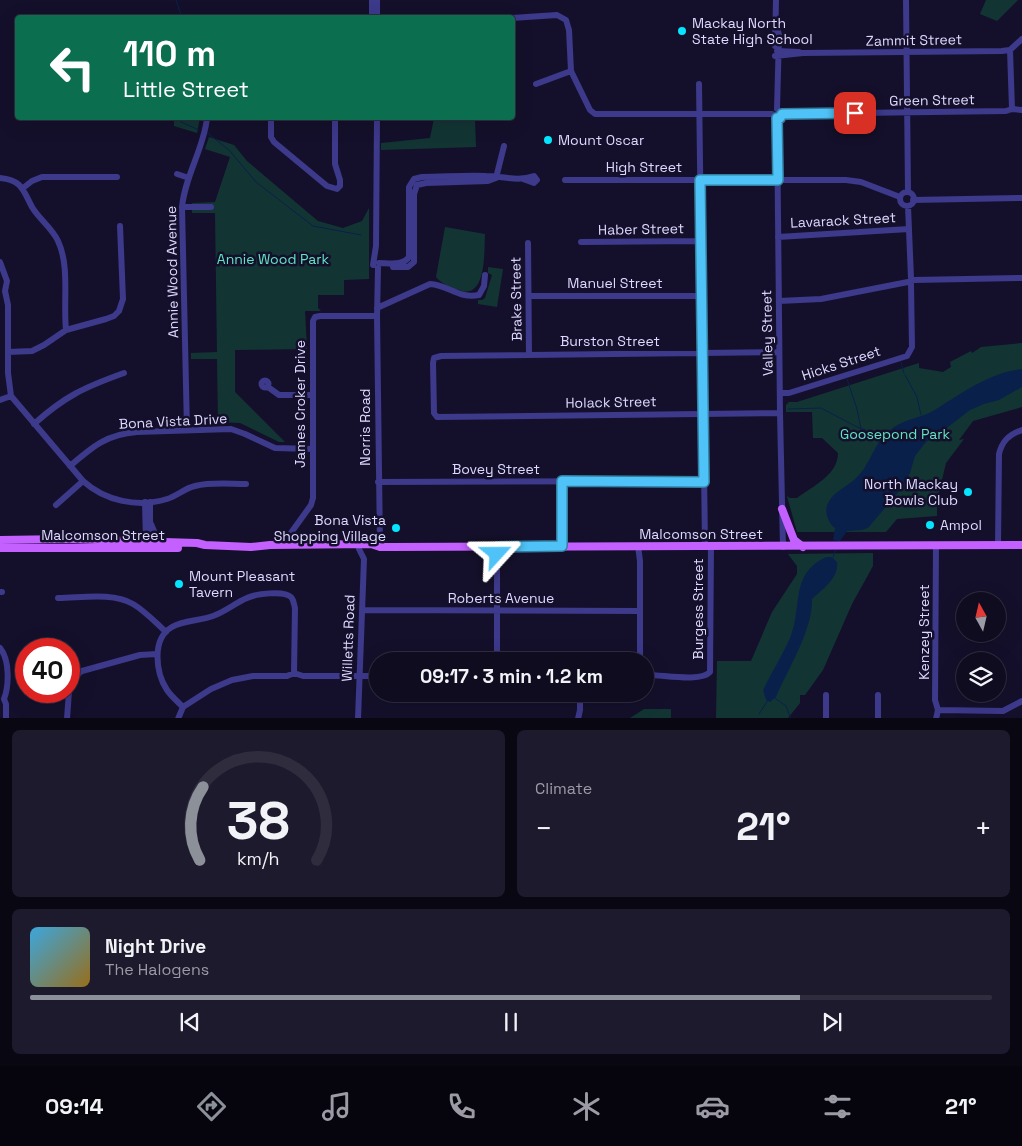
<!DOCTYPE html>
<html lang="en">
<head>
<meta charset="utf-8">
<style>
  :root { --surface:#0f0c20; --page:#1d1a2d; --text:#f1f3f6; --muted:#9b9ba5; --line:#2f2c3e; --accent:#8c9099 }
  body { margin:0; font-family:"Space Grotesk",sans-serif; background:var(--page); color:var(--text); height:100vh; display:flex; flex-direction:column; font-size:19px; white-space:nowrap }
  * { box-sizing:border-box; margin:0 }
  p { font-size:16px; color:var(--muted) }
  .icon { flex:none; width:28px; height:28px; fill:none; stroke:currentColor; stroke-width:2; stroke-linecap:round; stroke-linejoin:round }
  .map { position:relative; height:718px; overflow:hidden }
  .panel { display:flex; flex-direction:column; gap:12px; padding:12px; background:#080712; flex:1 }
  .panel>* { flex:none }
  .hud { position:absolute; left:15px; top:15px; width:500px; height:105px; border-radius:5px; box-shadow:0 5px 20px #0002,0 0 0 1px var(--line); background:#0b6e4f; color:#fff; overflow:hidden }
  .needle { width:32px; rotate:352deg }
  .controls { position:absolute; left:956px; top:592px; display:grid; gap:10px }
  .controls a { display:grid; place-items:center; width:50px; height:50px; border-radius:50%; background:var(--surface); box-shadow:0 5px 20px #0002,0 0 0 1px var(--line); font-size:25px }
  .speed { position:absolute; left:15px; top:638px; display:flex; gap:10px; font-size:25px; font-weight:700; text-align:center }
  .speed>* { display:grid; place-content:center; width:65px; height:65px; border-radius:50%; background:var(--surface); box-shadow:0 5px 20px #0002,0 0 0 1px var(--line); line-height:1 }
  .speed .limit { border:8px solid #d22; background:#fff; color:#111 }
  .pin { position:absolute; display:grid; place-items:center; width:42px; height:42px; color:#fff; margin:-21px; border-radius:10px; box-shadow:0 2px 8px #0006 }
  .me { position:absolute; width:55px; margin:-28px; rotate:66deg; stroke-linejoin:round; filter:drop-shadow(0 0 4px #0008) }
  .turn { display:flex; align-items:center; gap:18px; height:105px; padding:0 25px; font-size:22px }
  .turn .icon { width:65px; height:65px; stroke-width:2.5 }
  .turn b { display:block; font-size:35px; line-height:42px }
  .big { font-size:38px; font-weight:600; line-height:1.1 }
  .panel .tile { flex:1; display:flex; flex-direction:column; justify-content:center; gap:8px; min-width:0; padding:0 18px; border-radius:8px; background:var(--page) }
  .panel .dial { align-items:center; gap:0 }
  .dial svg { height:130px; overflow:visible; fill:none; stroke:var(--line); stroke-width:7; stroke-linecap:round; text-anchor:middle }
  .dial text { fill:var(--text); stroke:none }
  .song { display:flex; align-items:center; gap:15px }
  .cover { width:60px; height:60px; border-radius:8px; background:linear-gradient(135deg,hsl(200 70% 55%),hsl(40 70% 35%)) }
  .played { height:5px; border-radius:2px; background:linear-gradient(90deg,var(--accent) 80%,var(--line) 80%) }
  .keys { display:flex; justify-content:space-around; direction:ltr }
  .heat { display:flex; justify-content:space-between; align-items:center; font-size:28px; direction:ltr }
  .panel .tiles { flex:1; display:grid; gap:12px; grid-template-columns:1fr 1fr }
  .tile:last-child { grid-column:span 2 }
  .trip { position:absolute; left:369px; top:652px; width:285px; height:50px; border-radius:25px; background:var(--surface); box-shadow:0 5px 20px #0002,0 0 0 1px var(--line); font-weight:600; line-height:50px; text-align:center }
  .dock { display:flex; height:80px; justify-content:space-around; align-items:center; background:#06050d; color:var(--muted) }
  .dock .icon { width:35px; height:35px }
  .dock .current { color:var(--accent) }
  .dock b { font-size:22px; color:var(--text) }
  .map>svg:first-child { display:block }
  .green { fill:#123534 }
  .water { fill:#09204b }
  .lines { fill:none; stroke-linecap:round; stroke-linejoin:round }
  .stream { stroke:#09204b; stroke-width:1 }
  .minor { stroke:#3d398b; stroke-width:6 }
  .major { stroke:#c460ff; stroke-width:8 }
  .route-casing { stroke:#337fa1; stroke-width:12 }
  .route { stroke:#4fc3f7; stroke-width:9 }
  .poi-dot { fill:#05e5ff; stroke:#14102b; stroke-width:2 }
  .labels { text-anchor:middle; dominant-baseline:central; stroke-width:5; stroke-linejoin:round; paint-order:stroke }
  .poi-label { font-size:14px; fill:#ded9ff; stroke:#14102b; text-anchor:start }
  .street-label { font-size:14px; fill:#ded9ff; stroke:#14102b }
  .park-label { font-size:14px; fill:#5fe5c4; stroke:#14102b }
</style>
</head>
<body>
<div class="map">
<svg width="1022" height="719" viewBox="0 0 1022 719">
  <rect width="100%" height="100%" fill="#14102b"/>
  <path class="green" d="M986 0H1018L997 21 980 14Z
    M174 118H200L197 133 174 126Z
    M434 118H475L476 147 381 150V143L430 138Z
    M209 137 234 145 247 161 318 221 343 228 362 221 369 208V279L344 280V295H318V308L321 311H305L307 349 235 350V392L285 442H279L240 423 218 422 217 359H191V353L217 352 215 213H192V203L215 202 230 157 205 149Z
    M445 227 485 234C484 250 487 301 459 290 450 287 443 285 436 277Z
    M488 267 503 269 497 307 478 304V300H482L485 298 492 275 488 273Z
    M1022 343V407L973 421 959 440 964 439 946 463 937 501V516L897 519 886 532H797L787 496 790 498H797C813 486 838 475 838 453L822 438H813L812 412H786V405L789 402H797L919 363V368L943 372 951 367 950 362 971 351 972 353 981 347Z
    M873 553V566L852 604 823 670 805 695H800V703L788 718 716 719 717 661H751L772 612 797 574V566L788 554Z
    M644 709H671V718H630Z"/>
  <path class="water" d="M1022 369V387L999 400 984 404 970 410 939 434 926 442 915 456 910 473 901 489 868 528 862 530 847 531 840 541 833 540 835 528C831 525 829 522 827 516 822 497 844 489 855 479 868 468 872 450 882 438 896 421 912 420 929 413 937 409 945 403 952 399 974 385 996 372 1022 369Z
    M826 557H832L837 562C839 578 823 589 812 599 813 630 788 669 776 697L770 702 766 700 763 690C771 673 782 656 790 638 803 608 789 574 826 557Z"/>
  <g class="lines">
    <path class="stream" d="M176 0 182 18
      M181 118V122L199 130
      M206 132 229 150 256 182 313 226 361 235
      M901 362 904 373
      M905 375 917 397 921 415
      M847 379 857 409 861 429
      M788 409 821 408 857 427 866 430
      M870 431 882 438
      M833 557 836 549
      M775 698 786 706 791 719
      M759 714 768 700"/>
    <path class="minor" d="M372 0V18
      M377 0V18
      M906 0 908 192
      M512 18 557 15 566 20 569 30 571 71 590 110 595 114H772
      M776 23 779 35 777 109
      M775 46 776 0
      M1010 50 1012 109
      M777 51 799 52
      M775 56 803 53 1002 51 1010 50 1022 39
      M536 84 571 71
      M699 84 705 546
      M782 114 1006 111 1012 109 1022 110
      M271 118V137L274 142 327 186 337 189 340 186V180L335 164V118
      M777 118 780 413 783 547
      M177 174 189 178
      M0 178C22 180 23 190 32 207 39 219 52 228 58 241 70 266 63 302 66 330
      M496 178 504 146
      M565 180H846L861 182 900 197
      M23 188 32 181 42 177H117
      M900 199a7 7 0 1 1 14 0a7 7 0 1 1-14 0Z
      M913 200 1022 198
      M908 206 911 278
      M182 207H211
      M778 237 909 229
      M581 242 701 241
      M528 243 529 354
      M0 262 7 281 5 291 8 305V373L11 396 83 481C105 501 138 508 167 499 177 496 185 488 195 486 211 482 229 484 246 484
      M379 263C389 263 403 266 409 257V187L414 179 422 177C443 177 465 175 486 176 502 176 518 182 534 176L537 180 534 183 523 179
      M373 265 376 246 377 118
      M393 267H408L414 262V194L417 185 426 183 488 181 496 178
      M378 268 377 316 380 547
      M914 280 1022 278
      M529 296H702
      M779 301 821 299 908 282
      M377 308 430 284C449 285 458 299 479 295L484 286 485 275
      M8 352 32 351 44 345 66 330 106 319 114 316 119 311 123 299 120 226
      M779 352 441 356 434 358 433 363 434 413 437 417 780 413
      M261.5 384a3.5 3.5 0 1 1 7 0a3.5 3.5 0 1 1-7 0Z
      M268 387 279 395H313
      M780 393H789L907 356 912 347 911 284
      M0 400 11 396
      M34 424C65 396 85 387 124 373
      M187 430 182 207C185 176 204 148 207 118
      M70 466C92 447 107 434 137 432L231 429 245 434 275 448 313 449
      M561 481 562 546
      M378 482 704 481
      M145 502 146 544
      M150 502V529
      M56 505 83 481
      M151 524 156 536 160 542
      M294 544 288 537 311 505 313 498V321L315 317 320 316H377
      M998 545 999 454C1002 441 1009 434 1022 430
      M638 546 640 561V661
      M0 592H2
      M58 598C81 598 112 592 133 604 145 611 155 622 166 632
      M362 610 640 611
      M0 648C10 660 9 686 4 699L6 704V719
      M497 661V547
      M69 667 77 675
      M645 675C660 674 700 683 710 672L711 546
      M69 691 77 675 82 671 140 655 157 654
      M826 695V719
      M878 695V719
      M183 707C178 702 171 696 167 690 156 673 151 639 172 627 183 620 200 621 213 616 225 612 235 603 247 598 255 594 284 590 291 597 294 600 294 605 295 608L294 673
      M938 710 1003 711 1022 701
      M67 719 69 691
      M178 719 183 707 211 689 232 680 253 676H287L294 673 303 676H378
      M358 719 364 559 359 549
      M578 719 580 710V694
      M936 719 938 710 935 700 936 545"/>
    <path class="major" d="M782 509 794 540 803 547
      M0 540 65 539 197 543 205 545 251 547 270 545 371 544 380 547H390L1022 545
      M0 548H178"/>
  </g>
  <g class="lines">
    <defs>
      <path id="route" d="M497 554 498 547 562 546V481L704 482 700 180H778L777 118H780L782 114 855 113"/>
    </defs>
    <use href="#route" class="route-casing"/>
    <use href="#route" class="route"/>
  </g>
  <g class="poi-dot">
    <circle cx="682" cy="31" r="5"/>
    <circle cx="548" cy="140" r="5"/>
    <circle cx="968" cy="492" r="5"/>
    <circle cx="930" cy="525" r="5"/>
    <circle cx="396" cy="528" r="5"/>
    <circle cx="179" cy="584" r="5"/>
  </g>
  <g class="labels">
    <g class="poi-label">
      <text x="692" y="23">Mackay North<tspan x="692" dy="16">State High School</tspan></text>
      <text x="558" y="140">Mount Oscar</text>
      <text x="958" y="484" text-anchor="end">North Mackay<tspan x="958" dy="16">Bowls Club</tspan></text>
      <text x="386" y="520" text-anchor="end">Bona Vista<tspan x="386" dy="16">Shopping Village</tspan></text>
      <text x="940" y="525">Ampol</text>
      <text x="189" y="576">Mount Pleasant<tspan x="189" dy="16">Tavern</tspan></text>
    </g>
    <g class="street-label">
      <text transform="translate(914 40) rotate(-1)">Zammit Street</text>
      <text transform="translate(932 100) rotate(-1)">Green Street</text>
      <text x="644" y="167">High Street</text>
      <text transform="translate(843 220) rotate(-3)">Lavarack Street</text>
      <text transform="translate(641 229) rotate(-1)">Haber Street</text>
      <text transform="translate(172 272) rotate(-91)">Annie Wood Avenue</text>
      <text x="615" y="283">Manuel Street</text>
      <text transform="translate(516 299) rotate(-91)">Brake Street</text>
      <text transform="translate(767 333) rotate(-91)">Valley Street</text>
      <text x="610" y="341">Burston Street</text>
      <text transform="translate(841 363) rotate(-18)">Hicks Street</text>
      <text transform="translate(611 402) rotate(-1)">Holack Street</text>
      <text transform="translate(300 404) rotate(-90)">James Croker Drive</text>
      <text transform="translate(173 421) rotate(-3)">Bona Vista Drive</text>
      <text transform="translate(365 427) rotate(-90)">Norris Road</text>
      <text x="496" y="469">Bovey Street</text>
      <text x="701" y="534">Malcomson Street</text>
      <text x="103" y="535">Malcomson Street</text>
      <text x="501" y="598">Roberts Avenue</text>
      <text transform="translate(698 609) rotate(-90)">Burgess Street</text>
      <text transform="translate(924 632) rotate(-90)">Kenzey Street</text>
      <text transform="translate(348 638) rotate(-88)">Willetts Road</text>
    </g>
    <g class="park-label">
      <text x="273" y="259">Annie Wood Park</text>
      <text x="895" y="434">Goosepond Park</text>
    </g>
  </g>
</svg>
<div class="controls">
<a><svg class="needle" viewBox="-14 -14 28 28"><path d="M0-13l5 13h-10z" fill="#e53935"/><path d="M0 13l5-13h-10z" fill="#9b9ba5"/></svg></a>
<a><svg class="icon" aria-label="layers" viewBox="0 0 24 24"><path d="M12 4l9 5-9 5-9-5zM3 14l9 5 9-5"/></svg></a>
</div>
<div class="speed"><div class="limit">40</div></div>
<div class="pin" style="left:855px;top:113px;background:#d93025"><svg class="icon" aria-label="arrive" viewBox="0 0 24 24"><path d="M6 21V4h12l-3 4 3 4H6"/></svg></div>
<svg class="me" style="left:497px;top:554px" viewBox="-20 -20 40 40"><path d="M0-17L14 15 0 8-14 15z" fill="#4fc3f7" stroke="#fff" stroke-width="4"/></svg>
<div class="trip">09:17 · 3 min · 1.2 km</div>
<div class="hud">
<div class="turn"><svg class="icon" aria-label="left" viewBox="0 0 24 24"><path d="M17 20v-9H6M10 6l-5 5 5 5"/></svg><div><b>110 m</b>Little Street</div></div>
</div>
</div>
<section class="panel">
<div class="tiles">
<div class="tile dial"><svg viewBox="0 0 100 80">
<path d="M14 69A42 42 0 1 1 86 69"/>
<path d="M14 69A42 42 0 0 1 16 24" stroke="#8c9099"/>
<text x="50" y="56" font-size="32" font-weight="700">38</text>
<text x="50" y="72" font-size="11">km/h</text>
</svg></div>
<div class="tile"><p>Climate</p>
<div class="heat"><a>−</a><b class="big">21°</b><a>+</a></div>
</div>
<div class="tile">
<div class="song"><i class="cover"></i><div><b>Night Drive</b><p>The Halogens</p></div></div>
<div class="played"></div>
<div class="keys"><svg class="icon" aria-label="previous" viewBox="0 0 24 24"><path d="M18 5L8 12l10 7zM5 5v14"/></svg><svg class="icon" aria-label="pause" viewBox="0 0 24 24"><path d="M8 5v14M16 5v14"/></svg><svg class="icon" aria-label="next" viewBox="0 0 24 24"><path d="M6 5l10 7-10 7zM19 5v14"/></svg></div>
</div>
</div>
</section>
<nav class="dock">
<b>09:14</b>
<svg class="icon current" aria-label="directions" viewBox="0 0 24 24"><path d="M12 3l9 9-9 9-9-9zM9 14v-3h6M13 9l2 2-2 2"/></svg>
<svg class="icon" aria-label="music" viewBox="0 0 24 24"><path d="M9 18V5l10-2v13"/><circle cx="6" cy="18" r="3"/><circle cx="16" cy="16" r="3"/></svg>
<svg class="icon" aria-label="phone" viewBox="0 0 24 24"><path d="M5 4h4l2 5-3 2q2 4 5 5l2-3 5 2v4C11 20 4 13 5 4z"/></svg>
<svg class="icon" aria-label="climate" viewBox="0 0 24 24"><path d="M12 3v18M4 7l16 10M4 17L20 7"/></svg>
<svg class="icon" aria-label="car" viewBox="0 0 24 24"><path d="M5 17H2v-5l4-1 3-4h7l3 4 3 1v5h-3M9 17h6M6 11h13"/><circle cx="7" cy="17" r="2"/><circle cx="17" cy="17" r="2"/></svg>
<svg class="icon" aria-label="filters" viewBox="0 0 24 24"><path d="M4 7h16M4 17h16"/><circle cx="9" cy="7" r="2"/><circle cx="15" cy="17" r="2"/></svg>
<b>21°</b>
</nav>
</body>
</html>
